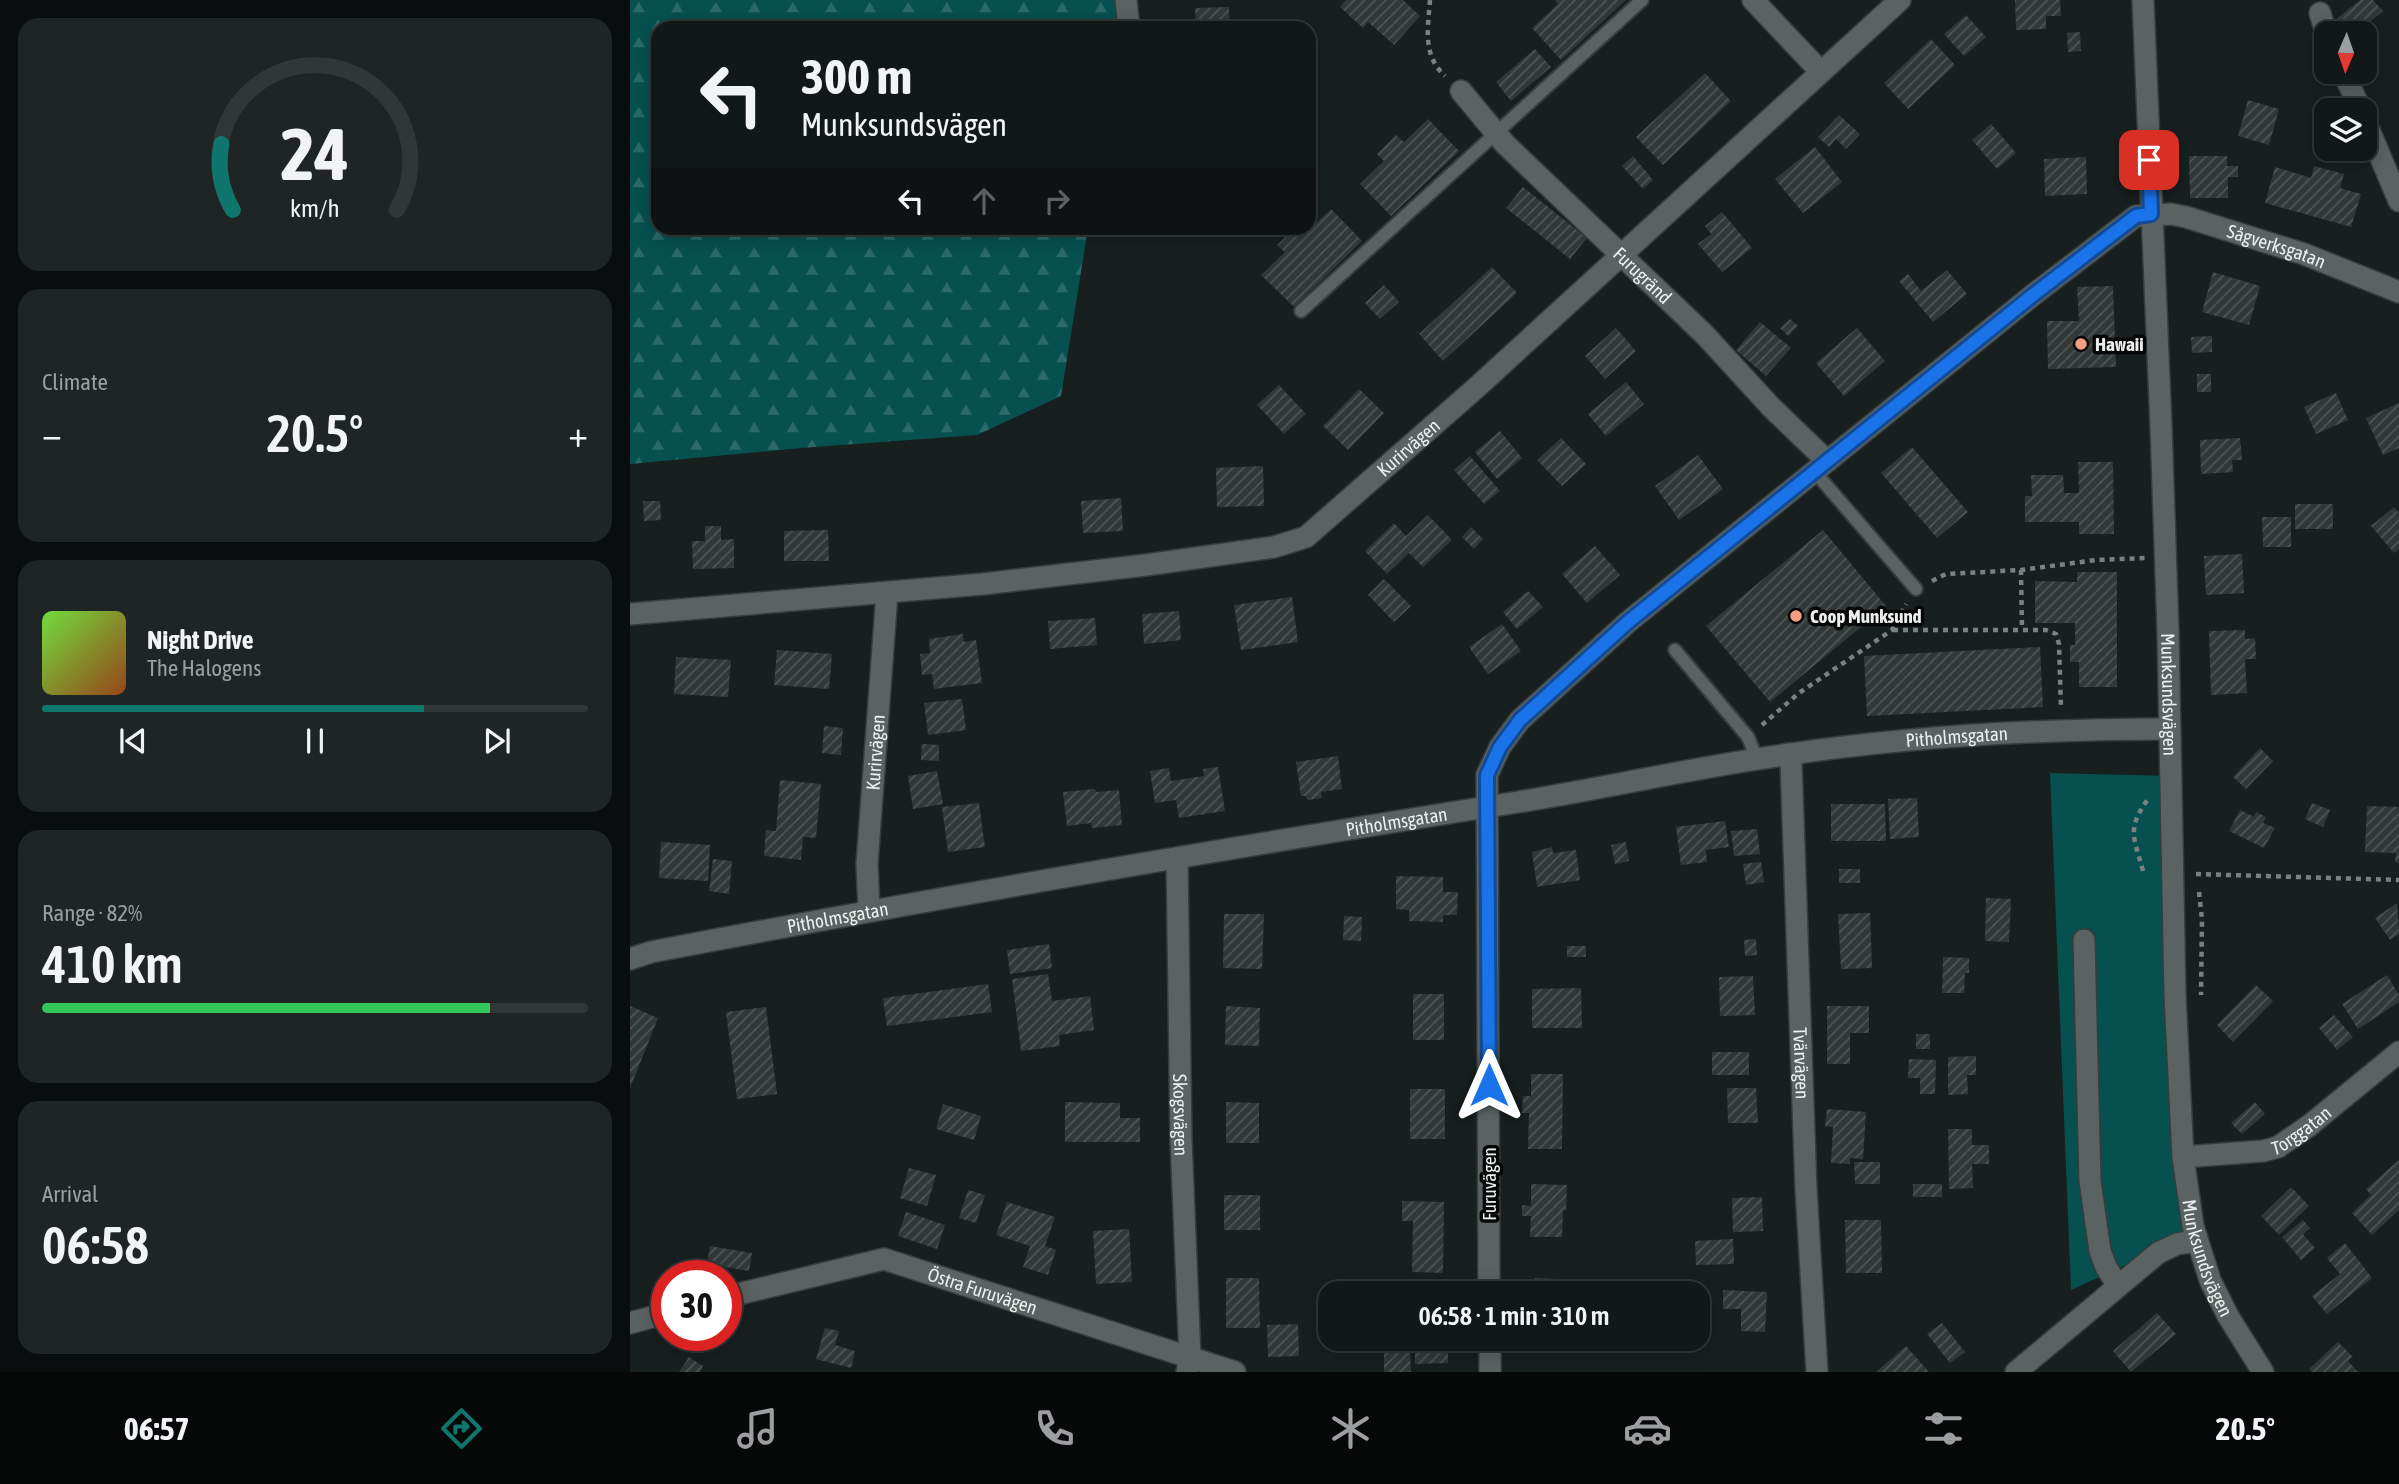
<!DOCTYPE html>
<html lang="en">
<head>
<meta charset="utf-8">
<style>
  :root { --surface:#121717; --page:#1f2424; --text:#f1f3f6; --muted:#9c9fa1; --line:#313636; --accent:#0f766e }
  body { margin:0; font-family:"Asap Condensed",sans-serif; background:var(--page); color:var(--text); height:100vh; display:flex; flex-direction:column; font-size:26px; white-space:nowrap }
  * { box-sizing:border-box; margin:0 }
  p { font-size:23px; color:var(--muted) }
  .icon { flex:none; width:38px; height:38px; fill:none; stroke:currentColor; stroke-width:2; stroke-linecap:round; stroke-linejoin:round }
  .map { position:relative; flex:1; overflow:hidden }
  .sheet { display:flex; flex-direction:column; gap:18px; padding:18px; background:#0a0d0d; width:630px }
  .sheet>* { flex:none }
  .hud { position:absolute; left:21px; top:21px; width:665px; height:214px; border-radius:21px; box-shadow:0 4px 18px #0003,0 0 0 2px var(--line); background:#121717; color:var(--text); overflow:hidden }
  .needle { width:46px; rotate:182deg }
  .fabs { position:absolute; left:1684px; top:21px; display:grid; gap:14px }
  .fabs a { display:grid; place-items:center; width:63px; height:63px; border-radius:14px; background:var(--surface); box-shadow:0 4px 18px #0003,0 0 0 2px var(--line); font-size:35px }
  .speed { position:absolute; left:21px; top:1260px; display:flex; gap:14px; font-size:35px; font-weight:700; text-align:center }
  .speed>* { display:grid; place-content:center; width:91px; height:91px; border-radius:50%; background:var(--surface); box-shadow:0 4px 18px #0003,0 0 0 2px var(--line); line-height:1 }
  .speed .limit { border:10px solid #d22; background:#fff; color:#111 }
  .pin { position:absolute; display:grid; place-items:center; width:60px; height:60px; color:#fff; margin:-30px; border-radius:14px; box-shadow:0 4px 10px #0006 }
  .me { position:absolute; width:77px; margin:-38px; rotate:0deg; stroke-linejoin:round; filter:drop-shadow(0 0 5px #0008) }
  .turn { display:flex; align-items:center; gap:24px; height:147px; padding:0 35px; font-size:32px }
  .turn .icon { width:91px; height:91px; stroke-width:2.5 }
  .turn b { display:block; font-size:49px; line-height:60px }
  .lanes { display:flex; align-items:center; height:66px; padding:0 35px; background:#0003; justify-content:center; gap:35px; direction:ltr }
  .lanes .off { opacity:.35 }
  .big { font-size:52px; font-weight:600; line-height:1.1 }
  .sheet .card { flex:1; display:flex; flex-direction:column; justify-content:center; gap:10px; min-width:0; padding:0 24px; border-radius:21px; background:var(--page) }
  .sheet .dial { align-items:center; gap:0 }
  .dial svg { height:182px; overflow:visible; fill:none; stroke:var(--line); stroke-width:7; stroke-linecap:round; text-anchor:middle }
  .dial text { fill:var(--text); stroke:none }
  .song { display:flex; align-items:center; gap:21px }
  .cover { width:84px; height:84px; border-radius:10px; background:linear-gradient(135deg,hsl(100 70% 55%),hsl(20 70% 35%)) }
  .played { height:7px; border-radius:4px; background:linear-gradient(90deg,var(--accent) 70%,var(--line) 70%) }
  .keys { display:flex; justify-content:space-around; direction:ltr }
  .heat { display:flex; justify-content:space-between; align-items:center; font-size:38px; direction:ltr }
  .charge { height:10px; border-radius:5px; background:linear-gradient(90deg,#34c759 82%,var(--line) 0) }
  .trip { position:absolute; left:688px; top:1281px; width:392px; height:70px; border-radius:21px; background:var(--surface); box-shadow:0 4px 18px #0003,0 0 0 2px var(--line); font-weight:600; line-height:70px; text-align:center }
  .dock { display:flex; height:112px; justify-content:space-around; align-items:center; background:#070909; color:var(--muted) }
  .dock .icon { width:49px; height:49px }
  .dock .current { color:var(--accent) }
  .dock b { font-size:32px; color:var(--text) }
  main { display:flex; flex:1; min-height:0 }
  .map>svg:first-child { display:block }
  .forest { fill:url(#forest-firs) }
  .green { fill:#06504f }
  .building { fill:url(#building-hatch) }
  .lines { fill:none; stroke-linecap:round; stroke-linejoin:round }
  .service-casing { stroke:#373c3c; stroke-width:16 }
  .minor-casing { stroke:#373c3c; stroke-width:24 }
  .tertiary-casing { stroke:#373c3c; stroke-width:24 }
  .path { stroke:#7b8181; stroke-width:4.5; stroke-dasharray:5 5; stroke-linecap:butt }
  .service { stroke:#5a6262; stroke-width:12 }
  .minor { stroke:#5a6262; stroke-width:21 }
  .tertiary { stroke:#5a6262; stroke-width:21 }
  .route-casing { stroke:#114b97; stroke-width:18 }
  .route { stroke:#1a73e8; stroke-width:12 }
  .poi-dot { fill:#f2a07f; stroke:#060808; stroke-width:2.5 }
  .labels { text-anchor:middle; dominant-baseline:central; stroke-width:7; stroke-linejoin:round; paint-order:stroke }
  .street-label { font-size:19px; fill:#ebf0ef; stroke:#060808 }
  .poi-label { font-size:19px; font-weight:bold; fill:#ebf0ef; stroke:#060808; text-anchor:start }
</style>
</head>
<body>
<main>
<section class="sheet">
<div class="card dial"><svg viewBox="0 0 100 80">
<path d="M14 69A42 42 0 1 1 86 69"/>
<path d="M14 69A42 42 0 0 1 9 40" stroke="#0f766e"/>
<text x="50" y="56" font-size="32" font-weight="700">24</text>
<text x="50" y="72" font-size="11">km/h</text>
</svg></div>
<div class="card"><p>Climate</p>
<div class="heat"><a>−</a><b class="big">20.5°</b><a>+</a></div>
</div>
<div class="card">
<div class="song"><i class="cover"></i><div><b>Night Drive</b><p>The Halogens</p></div></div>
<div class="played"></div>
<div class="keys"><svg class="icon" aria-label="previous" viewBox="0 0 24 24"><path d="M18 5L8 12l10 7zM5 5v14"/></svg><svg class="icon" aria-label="pause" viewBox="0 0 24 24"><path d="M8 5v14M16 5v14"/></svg><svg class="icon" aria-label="next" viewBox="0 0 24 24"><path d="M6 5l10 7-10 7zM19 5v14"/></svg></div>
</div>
<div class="card"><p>Range · 82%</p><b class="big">410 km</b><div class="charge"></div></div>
<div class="card"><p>Arrival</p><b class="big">06:58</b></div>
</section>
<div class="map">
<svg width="1769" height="1372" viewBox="0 0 1769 1372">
  <defs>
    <pattern id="forest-firs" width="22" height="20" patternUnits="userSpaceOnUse" patternTransform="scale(1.75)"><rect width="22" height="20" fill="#06504f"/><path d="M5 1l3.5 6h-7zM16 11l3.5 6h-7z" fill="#2a6a69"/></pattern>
    <pattern id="building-hatch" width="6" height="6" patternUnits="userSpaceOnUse" patternTransform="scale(1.75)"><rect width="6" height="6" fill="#313938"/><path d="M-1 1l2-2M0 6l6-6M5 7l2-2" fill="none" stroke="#4f5655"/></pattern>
  </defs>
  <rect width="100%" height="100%" fill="#181f1f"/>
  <path class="forest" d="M0 0H491V28H28V228H458L431 396 347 435 171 448 0 464Z"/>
  <path class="green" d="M1420 773 1541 776 1563 1166 1569 1231 1441 1290Z"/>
  <path class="building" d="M716 0H773L790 16 764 45 738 22 733 28 710 7Z
    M925 0H996L931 60 902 28 928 4Z
    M1385 0H1430L1431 16H1416V29L1386 30Z
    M1730 0H1743L1753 11 1726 33H1716L1705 20Z
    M599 7 600 28H566L565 8Z
    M1336 15 1356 37 1334 56 1314 34Z
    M1450 32 1451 51 1438 52 1437 33Z
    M1301 39 1325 65 1278 109 1254 83Z
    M905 49 921 67 881 101 866 82Z
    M1075 73 1101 101 1033 165 1006 137Z
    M1618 100 1649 109 1639 145 1608 136Z
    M1209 115 1230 134 1216 149 1206 139 1199 147 1188 137Z
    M798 119 829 151 761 216 730 184 754 161 747 154 766 135 774 142Z
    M1361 124 1386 153 1367 169 1342 140Z
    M1185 147 1212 182 1173 213 1145 179Z
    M1003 156 1023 180 1013 189 992 166Z
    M1559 156H1597V166H1608V177H1598V198H1560Z
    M1456 157 1457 194 1415 196 1414 159Z
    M1684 166 1714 174 1710 188 1731 194 1721 227 1635 203 1645 167 1681 178Z
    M893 187 957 238 940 259 876 208Z
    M701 209 732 241 664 307 631 275 655 252 647 245 665 228H673L677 231Z
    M1092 212 1122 248 1092 272 1068 244 1081 234 1075 226Z
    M862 267 887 293 813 361 789 334Z
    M1317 270 1337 294 1303 322 1269 281 1278 274 1291 291Z
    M1583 272 1630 286 1619 325 1572 312Z
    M754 285 769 302 750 319 735 303Z
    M1483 286 1486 367 1418 369 1417 321H1449L1447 287Z
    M1160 319 1168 326 1158 336 1150 328Z
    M1130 322 1161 348 1136 376 1106 350Z
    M986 328 1006 351 975 379 955 356Z
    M1227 328 1255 361 1214 396 1186 363Z
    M1582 336V352L1562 353 1561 337Z
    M1567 374H1581V392H1567Z
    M996 382 1014 404 976 436 958 414Z
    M649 385 676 414 654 434 627 405Z
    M729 389 754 413 718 450 693 426Z
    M1706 393 1718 420 1686 434 1674 407Z
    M1769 403V448L1753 455 1736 418Z
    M870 431 892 458 867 479 845 452Z
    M931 438 956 464 932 486 907 460Z
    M1610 438 1612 460H1602L1603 472 1571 474 1570 440Z
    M1282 447 1338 512 1307 538 1251 473Z
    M1068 455 1093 489 1049 520 1025 486Z
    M840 456 870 491 854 504 824 470Z
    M1448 462H1483L1484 534H1449V522H1395V496H1402L1401 475H1433L1434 493H1449Z
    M633 466 634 506 587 507 586 468Z
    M491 498 493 531 453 533 451 501Z
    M13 501H30L31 520 14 521Z
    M1665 504H1703V529H1665Z
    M1764 507 1769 513V549L1764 553 1741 526Z
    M798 515 822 540 793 567 779 553 757 574 735 551 764 523 776 536Z
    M1632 517H1661V547H1633Z
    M75 526H91V540L104 539V568L63 569 62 541H75Z
    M841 527 853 539 844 549 832 537Z
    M198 530 199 561H154V531Z
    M1193 530 1256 606 1140 702 1076 626Z
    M965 546 990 575 957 603 932 574Z
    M1612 554 1614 593 1576 595 1574 556Z
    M1447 572H1487V687H1449V662H1440V645H1445V623H1405V581L1447 582Z
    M754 579 781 606 764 622 738 595Z
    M898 591 913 607 887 629 873 612Z
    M662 597 668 642 611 650 604 605Z
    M549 611 551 640 514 644 512 614Z
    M465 618 467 645 420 649 418 621Z
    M872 624 891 651 858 674 839 647Z
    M1615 630V639L1625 638 1626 659H1615L1617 693 1581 695 1579 631Z
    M333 634 334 642 346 640 352 683 304 689 302 674 292 675 290 654 300 653 299 639Z
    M1410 647 1413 707 1237 716 1234 656Z
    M147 650 202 654 199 689 144 685Z
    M46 657 101 660 98 697 44 694Z
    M332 699 336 730 298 735 294 703Z
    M194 726 213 728 211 755 192 753Z
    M292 744 309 745V761L291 760Z
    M1630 748 1643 761 1616 789 1603 777Z
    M708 756 712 789 691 792 692 798 677 800 676 796H671L666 762Z
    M588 767 595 811 549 818 546 800 525 803 520 771 539 768 541 781 574 776 573 769Z
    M307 771 313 804 283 809 278 776Z
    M150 780 191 784 186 838 173 837 171 860 134 856 136 830 146 831Z
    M465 789 466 792 489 790 492 825 462 828 461 823 437 826 433 792Z
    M1287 798 1289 837 1260 839 1258 799Z
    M349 803 355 847 318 852 312 807Z
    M1682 803 1700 810 1693 827 1675 819Z
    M1201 804H1255L1256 841H1201Z
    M1737 806 1769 807V863L1765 862 1766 853 1735 852Z
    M1610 810 1624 817 1626 812 1636 817 1633 823 1645 828 1634 848 1599 831Z
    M1095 821 1099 847 1076 850 1077 862 1051 865 1046 827Z
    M1127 829 1130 854 1104 856 1101 831Z
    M31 842 80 845 78 881 29 878Z
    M996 842 999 861 985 864 981 845Z
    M922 847 923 853 946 850 950 880 907 887 902 852Z
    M83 859 102 861 99 894 79 891Z
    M1131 862 1134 882 1116 885 1113 864Z
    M1209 869H1230V883H1209Z
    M766 876 813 877V892H828L827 915H813V922L779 921V910L766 909Z
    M1356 898 1381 899 1379 942 1355 941Z
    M1767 903 1769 934 1760 940 1745 918Z
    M1240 913 1242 968 1211 969 1208 914Z
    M594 914H634L632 969 593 968Z
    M714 916 732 917 731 941 713 940Z
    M1126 939 1127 955 1115 956 1114 940Z
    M419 944 422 968 380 974 377 950Z
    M937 946H956V957H937Z
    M1313 957 1339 958V973H1335L1334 993H1312Z
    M418 974 422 1001 460 996 464 1030 429 1035 430 1046 391 1051 382 979Z
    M1757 975 1769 995V1002L1728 1029 1712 1004Z
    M1123 976 1125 1015 1090 1016 1089 977Z
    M358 984 362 1012 257 1026 253 998Z
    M1626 985 1643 1001 1603 1042 1587 1025Z
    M951 988 952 1028H902V989Z
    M783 994H814V1040H783Z
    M0 1006 28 1018 0 1088Z
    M596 1006 630 1008 629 1046 595 1045Z
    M1197 1006H1239V1033H1220V1064H1197Z
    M136 1007 147 1094 107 1099 96 1012Z
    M1704 1015 1723 1037 1707 1050 1689 1028Z
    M1286 1034H1300V1049H1286Z
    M1082 1052H1119V1075H1082Z
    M1346 1056V1075H1337L1338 1094 1318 1095V1057Z
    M1279 1059 1306 1060 1305 1094H1290V1078H1278Z
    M901 1074H933L932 1149H898L899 1113H892L893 1096H901Z
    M1097 1088H1126L1128 1123H1098Z
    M780 1089H815V1139H780Z
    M435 1102 490 1103V1118H510V1142H435Z
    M596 1102 629 1103V1143H596Z
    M1625 1102 1635 1114 1612 1134 1601 1123Z
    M313 1104 351 1116 344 1140 306 1129Z
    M1197 1109 1236 1112 1233 1159 1220 1158V1164L1201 1163 1203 1127 1195 1126Z
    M1318 1129H1342V1145H1359V1164H1342L1343 1188 1319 1189Z
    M1769 1160V1210L1742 1235 1722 1213 1741 1195 1736 1189Z
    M1224 1162H1250V1184H1225Z
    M279 1168 306 1175 297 1206 270 1198Z
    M901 1184 937 1185 936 1211 933 1210 932 1237H900L901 1216H892V1205L901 1206Z
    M1283 1184H1312V1197H1283Z
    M1661 1187 1679 1206 1649 1235 1631 1216Z
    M338 1190 355 1195 346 1223 329 1218Z
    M594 1195H630V1230H594Z
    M1132 1197 1133 1231 1103 1232 1102 1198Z
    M772 1201 814 1202 813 1273 782 1272 783 1221H772Z
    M377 1202 425 1217 415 1246 426 1250 418 1275 393 1267 400 1246 366 1235Z
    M276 1212 315 1225 307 1249 268 1236Z
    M1215 1220H1251L1252 1273H1216Z
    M1673 1220 1680 1228 1673 1234 1685 1248 1671 1260 1652 1237Z
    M499 1229 502 1282 466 1284 463 1231Z
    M1103 1239 1104 1264 1066 1265 1065 1241Z
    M1715 1243 1742 1278 1697 1314 1682 1296 1710 1274 1697 1258Z
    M80 1246 122 1253 119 1271 77 1264Z
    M596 1278H629L630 1328H596Z
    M905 1278 930 1279 929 1293 904 1292Z
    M1093 1290 1137 1292 1135 1332 1111 1331V1309H1093Z
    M1527 1313 1546 1334 1501 1372 1483 1351Z
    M1312 1323 1335 1352 1320 1363 1297 1334Z
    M668 1324 669 1356 638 1357 637 1325Z
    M195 1328 209 1331 205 1345 225 1351 221 1368 186 1359Z
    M785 1339H822V1343L818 1342V1363L785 1364Z
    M901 1339H955V1345L938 1346 939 1351 901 1352Z
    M1708 1342 1723 1357 1718 1361 1728 1372H1682L1679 1369Z
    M1276 1346 1299 1372H1246Z
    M780 1352 781 1372H754V1353Z
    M59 1357 73 1366 70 1372H49Z"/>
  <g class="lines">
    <defs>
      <path id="service" d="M671 311 1012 0
        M1184 471 1286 589
        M1045 650 1118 737 1127 759"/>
      <g id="minor">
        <path d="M496 0 499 28"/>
        <path d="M1123 0 1191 72"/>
        <path d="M1690 13 1696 33"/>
        <path d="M1713 72 1731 110"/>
        <path id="s1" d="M831 91 875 144 1075 335 1141 407 1196 460"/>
        <path d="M1734 118 1769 201"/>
        <path id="s2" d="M0 614 353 584 516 565 644 547 676 537 846 388 1270 0"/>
        <path id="s3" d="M1158 754 1161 762 1176 1189 1187 1372"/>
        <path id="s4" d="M547 858 551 1139 560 1357 557 1372"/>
        <path id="s5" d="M239 911 237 864 257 593"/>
        <path d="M1454 940 1460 1181 1470 1251 1476 1267 1488 1286"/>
        <path id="s6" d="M0 959 21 952C309 897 598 848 888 802 977 788 1065 767 1154 755 1282 736 1410 729 1539 729"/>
        <path id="s7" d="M1553 1157 1633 1151 1648 1147 1680 1125 1769 1052"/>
        <path id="s8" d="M859 1293 857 775 870 747 890 720 998 622 1403 295 1506 216 1541 214 1556 217 1674 254 1769 292"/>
        <path id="s9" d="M96 1297 254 1259 605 1372"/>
        <path d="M0 1323 37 1313"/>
        <path d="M860 1339V1372"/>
        <path d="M1386 1372 1528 1253 1547 1244 1567 1241"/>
      </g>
      <g id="tertiary">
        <path id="s10" d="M1513 0 1531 426 1538 632 1545 995 1553 1157 1563 1226 1580 1280 1598 1316 1633 1372"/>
      </g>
    </defs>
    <use href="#service" class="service-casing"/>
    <use href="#minor" class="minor-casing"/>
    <use href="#tertiary" class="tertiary-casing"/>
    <path class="path" d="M800 0C798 28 792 55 815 76
      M1391 570 1392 630
      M1302 581 1316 574 1391 570 1466 560 1515 558
      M1263 630H1416L1426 634 1429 644 1431 709
      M1132 725 1169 693 1262 630 1276 604
      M1513 871C1504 837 1496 830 1518 799
      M1566 874 1769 880
      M1569 892 1572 919 1571 995"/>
    <use href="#service" class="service"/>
    <use href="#minor" class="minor"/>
    <use href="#tertiary" class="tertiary"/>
  </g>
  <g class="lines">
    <defs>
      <path id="route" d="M859 1085 857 775 870 747 890 720 998 622 1403 295 1506 216 1521 214 1519 160"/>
    </defs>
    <use href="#route" class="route-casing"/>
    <use href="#route" class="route"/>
  </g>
  <g class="poi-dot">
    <circle cx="1451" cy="344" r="7"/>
    <circle cx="1166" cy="616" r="7"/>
  </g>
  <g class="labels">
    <g class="street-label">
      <text stroke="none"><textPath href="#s8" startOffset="1524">Sågverksgatan</textPath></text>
      <text stroke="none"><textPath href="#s1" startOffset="259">Furugränd</textPath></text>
      <text stroke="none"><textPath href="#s2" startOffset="817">Kurirvägen</textPath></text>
      <text stroke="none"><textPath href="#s10" startOffset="695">Munksundsvägen</textPath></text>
      <text stroke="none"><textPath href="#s6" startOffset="1346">Pitholmsgatan</textPath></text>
      <text stroke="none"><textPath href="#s5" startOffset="159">Kurirvägen</textPath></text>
      <text stroke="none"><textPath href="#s6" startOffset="779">Pitholmsgatan</textPath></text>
      <text stroke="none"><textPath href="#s6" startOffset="212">Pitholmsgatan</textPath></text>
      <text stroke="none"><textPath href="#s3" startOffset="310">Tvärvägen</textPath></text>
      <text stroke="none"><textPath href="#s4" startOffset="257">Skogsvägen</textPath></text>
      <text stroke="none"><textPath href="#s7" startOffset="124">Torggatan</textPath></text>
      <text transform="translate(859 1184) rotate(-90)">Furuvägen</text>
      <text stroke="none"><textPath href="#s10" startOffset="1262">Munksundsvägen</textPath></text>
      <text stroke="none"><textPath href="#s9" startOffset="266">Östra Furuvägen</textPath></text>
    </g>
    <g class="poi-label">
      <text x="1465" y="344">Hawaii</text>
      <text x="1180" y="616">Coop Munksund</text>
    </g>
  </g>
</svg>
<div class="fabs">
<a><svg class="needle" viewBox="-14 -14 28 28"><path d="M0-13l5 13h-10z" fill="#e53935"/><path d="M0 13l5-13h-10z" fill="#9c9fa1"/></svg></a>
<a><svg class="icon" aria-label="layers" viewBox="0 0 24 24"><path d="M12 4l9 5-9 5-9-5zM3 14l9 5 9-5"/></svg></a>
</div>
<div class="speed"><div class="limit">30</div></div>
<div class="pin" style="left:1519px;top:160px;background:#d93025"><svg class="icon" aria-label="arrive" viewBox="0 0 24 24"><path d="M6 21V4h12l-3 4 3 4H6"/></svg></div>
<svg class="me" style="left:859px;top:1085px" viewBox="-20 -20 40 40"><path d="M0-17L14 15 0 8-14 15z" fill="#1a73e8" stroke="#fff" stroke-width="4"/></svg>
<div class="trip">06:58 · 1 min · 310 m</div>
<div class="hud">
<div class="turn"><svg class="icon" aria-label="left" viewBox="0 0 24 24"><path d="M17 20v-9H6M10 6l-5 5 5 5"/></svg><div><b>300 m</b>Munksundsvägen</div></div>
<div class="lanes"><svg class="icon" aria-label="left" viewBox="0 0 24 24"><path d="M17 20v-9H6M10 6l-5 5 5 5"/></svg><svg class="icon off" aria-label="ahead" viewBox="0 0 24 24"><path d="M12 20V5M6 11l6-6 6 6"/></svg><svg class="icon off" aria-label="right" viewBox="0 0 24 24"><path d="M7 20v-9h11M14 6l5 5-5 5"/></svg></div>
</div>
</div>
</main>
<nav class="dock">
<b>06:57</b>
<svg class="icon current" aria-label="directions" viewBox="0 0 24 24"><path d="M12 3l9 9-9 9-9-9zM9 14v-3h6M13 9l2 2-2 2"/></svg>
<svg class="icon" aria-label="music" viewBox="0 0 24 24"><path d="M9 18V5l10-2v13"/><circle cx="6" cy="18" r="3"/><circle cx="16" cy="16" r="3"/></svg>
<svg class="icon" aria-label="phone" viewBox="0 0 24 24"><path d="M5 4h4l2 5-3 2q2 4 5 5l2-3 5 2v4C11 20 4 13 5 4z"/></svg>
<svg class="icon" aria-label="climate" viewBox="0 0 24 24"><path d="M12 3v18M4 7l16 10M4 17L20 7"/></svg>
<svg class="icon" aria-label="car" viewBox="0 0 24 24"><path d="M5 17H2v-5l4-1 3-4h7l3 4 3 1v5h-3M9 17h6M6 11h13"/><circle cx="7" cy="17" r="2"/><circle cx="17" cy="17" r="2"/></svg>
<svg class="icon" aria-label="filters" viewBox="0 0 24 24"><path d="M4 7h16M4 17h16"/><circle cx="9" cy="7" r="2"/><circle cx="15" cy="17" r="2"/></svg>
<b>20.5°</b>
</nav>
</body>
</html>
